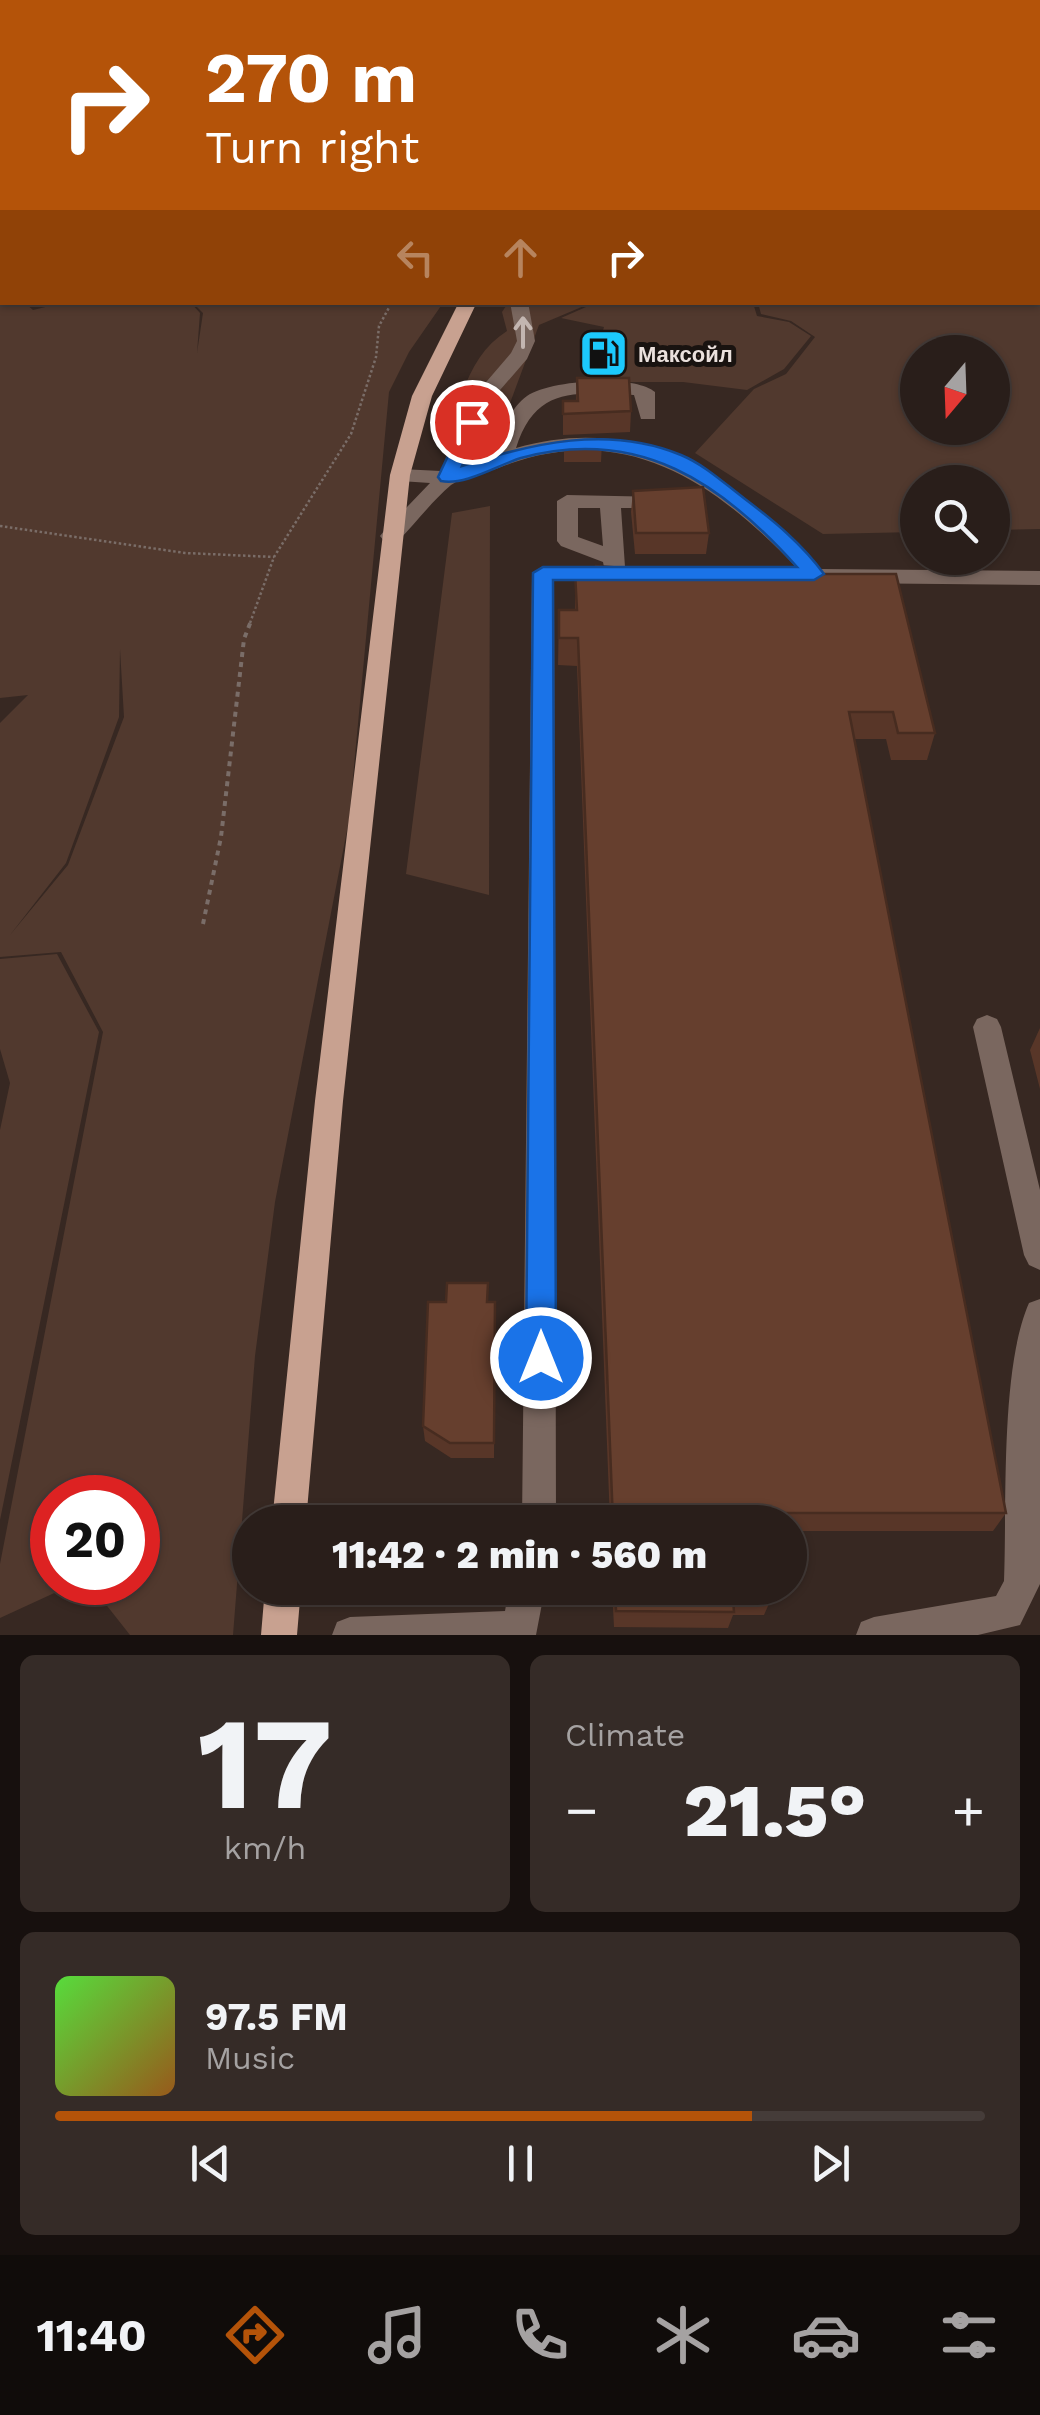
<!DOCTYPE html>
<html lang="en">
<head>
<meta charset="utf-8">
<style>
  :root { --surface:#291e1a; --page:#352b27; --text:#f1f3f6; --muted:#a5a2a2; --line:#453c39; --accent:#b45309 }
  body { margin:0; font-family:"Work Sans",sans-serif; background:var(--page); color:var(--text); height:100vh; display:flex; flex-direction:column; font-size:38px; white-space:nowrap }
  * { box-sizing:border-box; margin:0 }
  p { font-size:32px; color:var(--muted) }
  .icon { flex:none; width:55px; height:55px; fill:none; stroke:currentColor; stroke-width:2; stroke-linecap:round; stroke-linejoin:round }
  .map { position:relative; height:1635px; overflow:hidden }
  .side { display:flex; flex-direction:column; gap:20px; padding:20px; background:#17100e; flex:1 }
  .side>* { flex:none }
  .guide { position:absolute; left:0px; top:0px; width:1040px; height:305px; box-shadow:0 2px 8px #0004,0 0 0 2px var(--line); background:#b45309; color:#fff; overflow:hidden }
  .needle { width:65px; rotate:199deg }
  .fabs { position:absolute; left:900px; top:335px; display:grid; gap:20px }
  .fabs a { display:grid; place-items:center; width:110px; height:110px; border-radius:50%; background:var(--surface); box-shadow:0 2px 8px #0004,0 0 0 2px var(--line); font-size:50px }
  .speed { position:absolute; left:30px; top:1475px; display:flex; gap:20px; font-size:50px; font-weight:700; text-align:center }
  .speed>* { display:grid; place-content:center; width:130px; height:130px; border-radius:50%; background:var(--surface); box-shadow:0 2px 8px #0004,0 0 0 2px var(--line); line-height:1 }
  .speed .limit { border:15px solid #d22; background:#fff; color:#111 }
  .pin { position:absolute; display:grid; place-items:center; width:85px; height:85px; color:#fff; margin:-42px; border:5px solid #fff; border-radius:50%; box-shadow:0 2px 10px #0007 }
  .me { position:absolute; width:110px; margin:-55px; rotate:0deg; stroke-linejoin:round; filter:drop-shadow(0 0 8px #0008) }
  .turn { display:flex; align-items:center; gap:35px; height:210px; padding:0 40px; font-size:45px }
  .turn .icon { width:130px; height:130px; stroke-width:2.5 }
  .turn b { display:block; font-size:70px; line-height:85px }
  .lanes { display:flex; align-items:center; height:95px; padding:0 40px; background:#0003; justify-content:center; gap:50px; direction:ltr }
  .lanes .off { opacity:.35 }
  .big { font-size:75px; font-weight:800; line-height:1.1 }
  .side .card { flex:1; display:flex; flex-direction:column; justify-content:center; gap:15px; min-width:0; padding:0 35px; border-radius:15px; background:var(--page) }
  .side .dial { align-items:center; gap:0 }
  .dial b { font-size:130px; line-height:1 }
  .song { display:flex; align-items:center; gap:30px }
  .cover { width:120px; height:120px; border-radius:15px; background:linear-gradient(135deg,hsl(110 70% 55%),hsl(30 70% 35%)) }
  .played { height:10px; border-radius:5px; background:linear-gradient(90deg,var(--accent) 75%,var(--line) 75%) }
  .keys { display:flex; justify-content:space-around; direction:ltr }
  .heat { display:flex; justify-content:space-between; align-items:center; font-size:55px; direction:ltr }
  .side .tiles { flex:1; display:grid; gap:20px; grid-template-columns:1fr 1fr }
  .card:last-child { grid-column:span 2 }
  .trip { position:absolute; left:232px; top:1505px; width:575px; height:100px; border-radius:50px; background:var(--surface); box-shadow:0 2px 8px #0004,0 0 0 2px var(--line); font-weight:800; line-height:100px; text-align:center }
  .menu { display:flex; height:160px; justify-content:space-around; align-items:center; background:#100c0a; color:var(--muted) }
  .menu .icon { width:70px; height:70px }
  .menu .on { color:var(--accent) }
  .menu b { font-size:45px; color:var(--text) }
  .map>svg:first-child { display:block }
  .green { fill:#51392e; fill-rule:evenodd }
  .lines { fill:none; stroke-linecap:round; stroke-linejoin:round }
  .path-far1 { stroke:#7a6d68; stroke-width:2.5; stroke-dasharray:2.5 2.5; stroke-linecap:butt }
  .path { stroke:#7a6d68; stroke-width:4; stroke-dasharray:5 5; stroke-linecap:butt }
  .minor { fill:#7a675f; fill-rule:evenodd }
  .major { fill:#c8a190; fill-rule:evenodd }
  .wall { fill:#583628 }
  .building { fill:#663f2e; stroke:#472c20; stroke-width:2.5 }
  .oneway { stroke:#c3b6b1 }
  .route { fill:#1a73e8; stroke:#114b97; stroke-width:2.5 }
  .labels { text-anchor:middle; dominant-baseline:central; stroke-width:10; stroke-linejoin:round; paint-order:stroke }
  .far-poi-label { font-size:22px; font-weight:bold; fill:#ebe1dd; stroke:#191310; text-anchor:start }
</style>
</head>
<body>
<div class="map">
<svg width="1040" height="1635" viewBox="0 0 1040 1635">
  <rect width="100%" height="100%" fill="#372822"/>
  <path class="green" d="M0 0H645L2 2V49Z
    M1040 149V529L993 530 992 482H918L917 532 823 534 695 453 754 389 786 374 815 337 791 321 761 314 758 303 1038 302ZM918 352H992V428H918Z
    M0 285 2 302 25 303 33 310C59 303 102 294 127 307L134 303H191L200 313 197 353 203 313 193 303H443L409 352 389 392 349 820 275 1202 255 1356 233 1635H130L89 1583 138 1582V1498H52V1582L76 1583 0 1618V1564L103 1032 61 952 0 957V723L28 695 0 698ZM120 649 124 717 68 865 10 935 66 863 119 717Z
    M508 303H591L539 325 490 457 443 470C454 422 462 359 507 331L502 312Z
    M595 303H753L757 316 789 322 811 336 784 369 747 390 683 382H588L604 327 561 318Z
    M490 506 489 895 406 874 452 513Z
    M57 954 99 1032 0 1520V1130L10 1083 0 1049V959Z"/>
  <g class="lines">
    <path class="path-far1" d="M0 526 185 553 274 557
      M250 623 274 557 351 434 376 357 379 326 392 302"/>
    <path class="path" d="M203 924 221 837 244 639 251 621"/>
    <path class="minor" d="M510 302H528L535 341 527 359 494 397 462 468 493 456C500 435 508 410 527 396 550 380 634 374 655 392V419H641L634 395C578 393 536 384 516 448 645 411 737 480 821 569L1040 571V585L554 580 556 1522H522L532 573 543 566 604 567 603 562 561 546 557 541V501L567 495 663 497 666 502 656 508H621L625 567 797 568C714 481 624 419 501 467 486 473 463 476 451 485 432 501 416 523 398 541H384L380 536 384 531 430 483 400 481 390 475 400 469 441 471 475 395 511 353 517 341ZM578 508H600L603 546 578 537Z
      M987 1015 997 1019 1001 1027 1040 1190V1270L1029 1265 1024 1255 973 1027 977 1019Z
      M1040 1299V1584L1020 1625 978 1635H856L861 1622 874 1617 996 1596 1004 1581C1007 1506 1000 1369 1029 1303Z
      M509 1588H545L536 1635H332L337 1622 350 1617 505 1611Z"/>
    <path class="major" d="M651 0H665V2H651Z
      M459 302H477L432 396 410 475 343 1101 306 1522H272L315 1101 390 475 412 396Z
      M265 1588H301L297 1635H261Z"/>
  </g>
  <path class="wall" d="M577 378 631 411 630 432 563 435V401H576Z
    M564 442H602L601 462H564Z
    M633 491 709 533 706 554H635L631 512Z
    M575 572 652 574 935 733 927 760H891L886 739H854L1006 1513 993 1531H790V1522H610L577 666 558 665 559 610H575Z
    M1040 1028V1089L1030 1050Z
    M488 1302H495L494 1458H451L425 1441 423 1426Z
    M612 1588H770L771 1599 764 1615H733L728 1628 614 1627Z"/>
  <path class="building" d="M577 378H629L631 411 563 414V401H578Z
    M564 442H602V448H564Z
    M703 487 709 533H636L633 491Z
    M596 566 652 570V574H896L935 733H898L893 712H849L1006 1513H763L764 1522H613L578 638H559V610H577L575 572H596Z
    M447 1283H488L487 1302H495L494 1443H450L423 1426 428 1302H446Z
    M615 1588H770L771 1599H733L734 1612 616 1611Z"/>
  <defs><path id="oneway-shaft" d="M-6 0H5M1.5-3L5.5 0L1.5 3" fill="none" stroke-width="1.6" stroke-linecap="round" stroke-linejoin="round" transform="scale(2.5)"/></defs>
  <use class="oneway" href="#oneway-shaft" transform="translate(523 332) rotate(-90)"/>
  <path class="route" d="M472 417 481 422 462 466C532 443 609 425 681 455 705 465 725 484 745 499 774 521 802 544 824 574L814 580H553L556 1358 551 1368 541 1372 530 1368 526 1358 533 573 543 567H797C722 483 639 426 521 458 498 465 465 486 441 481L438 477 464 422Z"/>
  <defs>
    <symbol id="fuel-square" viewBox="-11 -11 22 22"><rect x="-9" y="-9" width="18" height="18" rx="4" fill="#1cc9fc" stroke="#191310"/><path d="M-5.5-6h7V0h2V4h1.3V-2.5L3-4.5l.8-.8L6-3V5H2.5V1h-1V6h-7ZM-4.2-4.7v3.2H.2V-4.7Z" fill="#111"/></symbol>
  </defs>
  <g fill-rule="evenodd">
    <use href="#fuel-square" x="576" y="326" width="55" height="55"/>
  </g>
  <g class="labels">
    <g class="far-poi-label">
      <text x="638" y="354">Максойл</text>
    </g>
  </g>
</svg>
<div class="fabs">
<a><svg class="needle" viewBox="-14 -14 28 28"><path d="M0-13l5 13h-10z" fill="#e53935"/><path d="M0 13l5-13h-10z" fill="#a5a2a2"/></svg></a>
<a><svg class="icon" aria-label="search" viewBox="0 0 24 24"><circle cx="10" cy="10" r="6"/><path d="M15 15l6 6"/></svg></a>
</div>
<div class="speed"><div class="limit">20</div></div>
<div class="pin" style="left:472px;top:422px;background:#d93025"><svg class="icon" aria-label="arrive" viewBox="0 0 24 24"><path d="M6 21V4h12l-3 4 3 4H6"/></svg></div>
<svg class="me" style="left:541px;top:1358px" viewBox="-20 -20 40 40"><circle r="17" fill="#1a73e8" stroke="#fff" stroke-width="3"/><path d="M0-11L8 9 0 5-8 9z" fill="#fff"/></svg>
<div class="trip">11:42 · 2 min · 560 m</div>
<div class="guide">
<div class="turn"><svg class="icon" aria-label="right" viewBox="0 0 24 24"><path d="M7 20v-9h11M14 6l5 5-5 5"/></svg><div><b>270 m</b>Turn right</div></div>
<div class="lanes"><svg class="icon off" aria-label="left" viewBox="0 0 24 24"><path d="M17 20v-9H6M10 6l-5 5 5 5"/></svg><svg class="icon off" aria-label="ahead" viewBox="0 0 24 24"><path d="M12 20V5M6 11l6-6 6 6"/></svg><svg class="icon" aria-label="right" viewBox="0 0 24 24"><path d="M7 20v-9h11M14 6l5 5-5 5"/></svg></div>
</div>
</div>
<section class="side">
<div class="tiles">
<div class="card dial"><b>17</b><p>km/h</p></div>
<div class="card"><p>Climate</p>
<div class="heat"><a>−</a><b class="big">21.5°</b><a>+</a></div>
</div>
<div class="card">
<div class="song"><i class="cover"></i><div><b>97.5 FM</b><p>Music</p></div></div>
<div class="played"></div>
<div class="keys"><svg class="icon" aria-label="previous" viewBox="0 0 24 24"><path d="M18 5L8 12l10 7zM5 5v14"/></svg><svg class="icon" aria-label="pause" viewBox="0 0 24 24"><path d="M8 5v14M16 5v14"/></svg><svg class="icon" aria-label="next" viewBox="0 0 24 24"><path d="M6 5l10 7-10 7zM19 5v14"/></svg></div>
</div>
</div>
</section>
<nav class="menu">
<b>11:40</b>
<svg class="icon on" aria-label="directions" viewBox="0 0 24 24"><path d="M12 3l9 9-9 9-9-9zM9 14v-3h6M13 9l2 2-2 2"/></svg>
<svg class="icon" aria-label="music" viewBox="0 0 24 24"><path d="M9 18V5l10-2v13"/><circle cx="6" cy="18" r="3"/><circle cx="16" cy="16" r="3"/></svg>
<svg class="icon" aria-label="phone" viewBox="0 0 24 24"><path d="M5 4h4l2 5-3 2q2 4 5 5l2-3 5 2v4C11 20 4 13 5 4z"/></svg>
<svg class="icon" aria-label="climate" viewBox="0 0 24 24"><path d="M12 3v18M4 7l16 10M4 17L20 7"/></svg>
<svg class="icon" aria-label="car" viewBox="0 0 24 24"><path d="M5 17H2v-5l4-1 3-4h7l3 4 3 1v5h-3M9 17h6M6 11h13"/><circle cx="7" cy="17" r="2"/><circle cx="17" cy="17" r="2"/></svg>
<svg class="icon" aria-label="filters" viewBox="0 0 24 24"><path d="M4 7h16M4 17h16"/><circle cx="9" cy="7" r="2"/><circle cx="15" cy="17" r="2"/></svg>
</nav>
</body>
</html>
